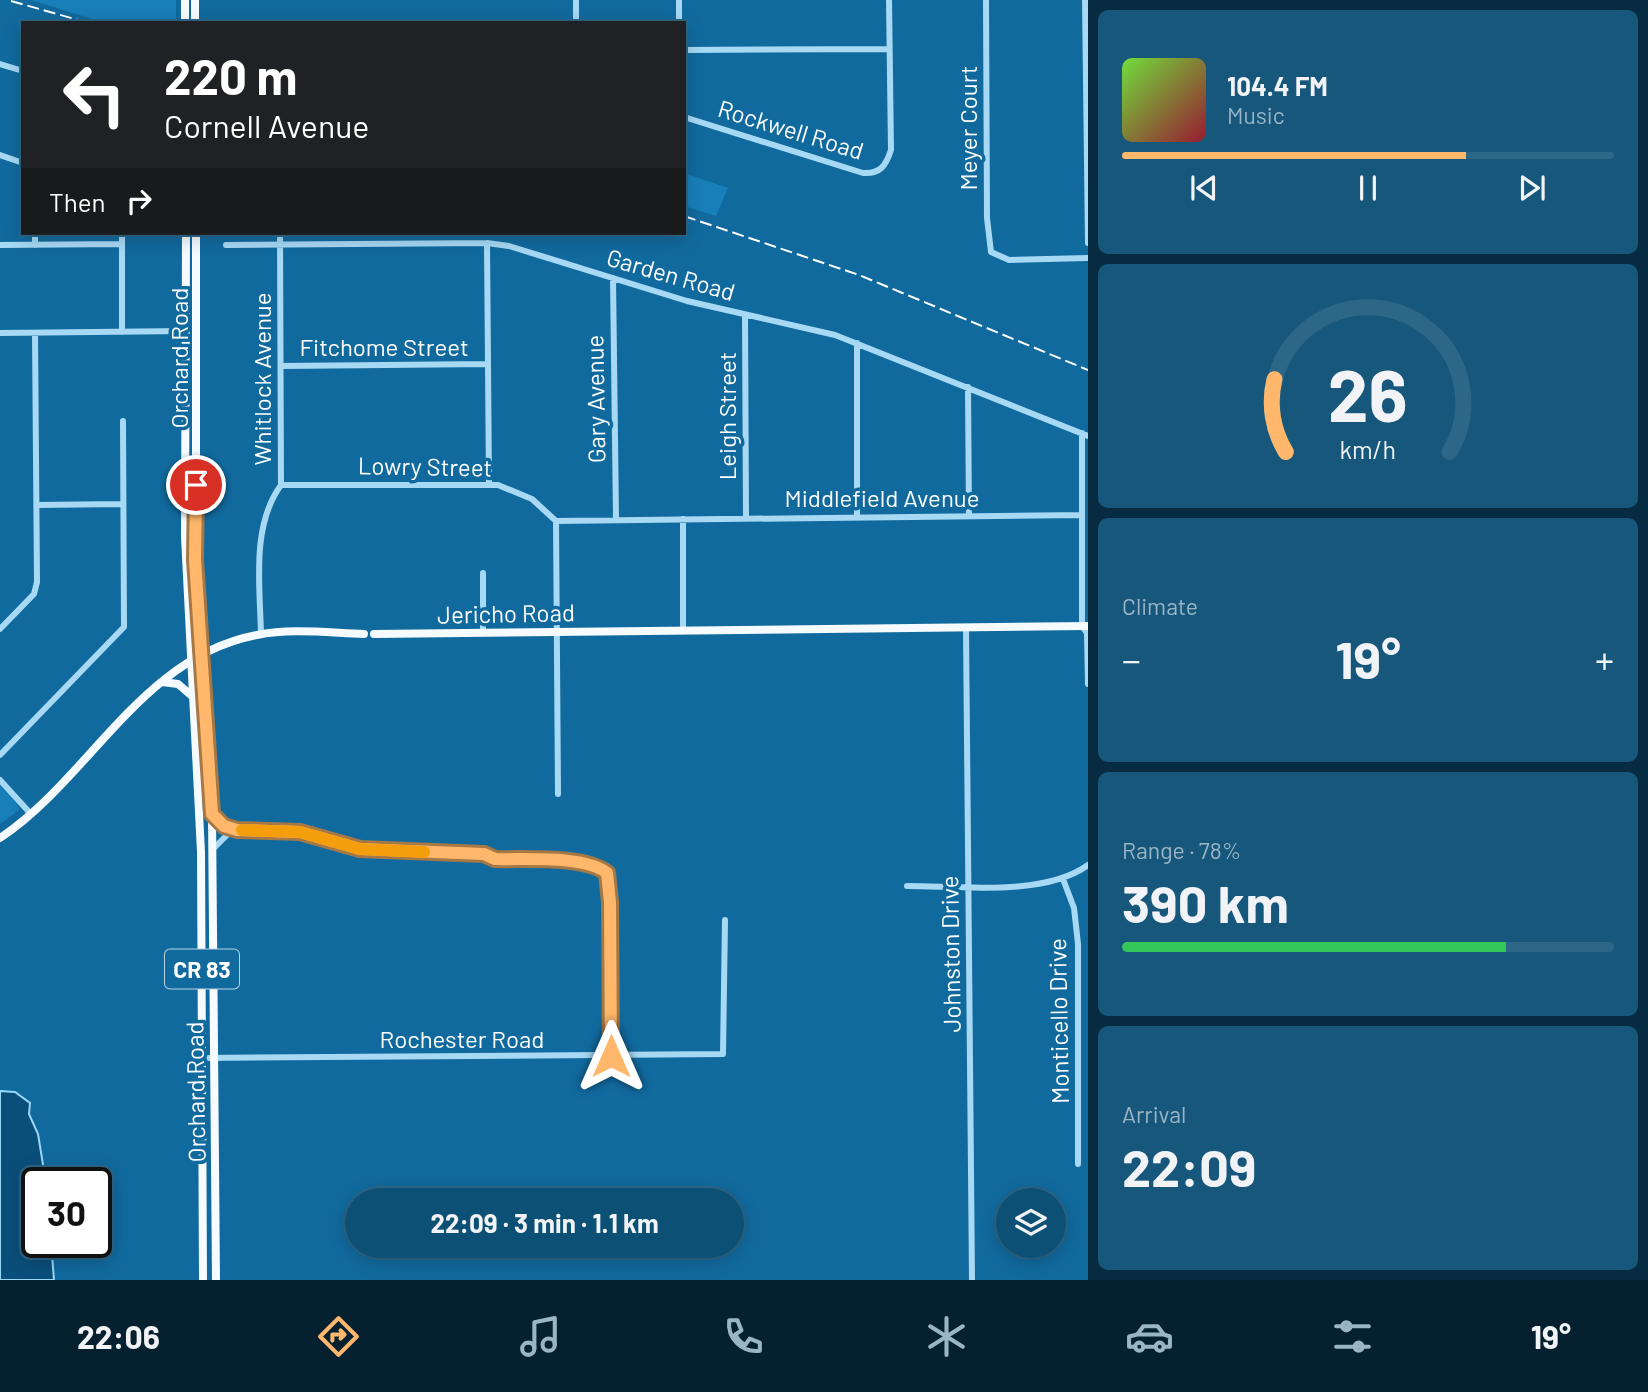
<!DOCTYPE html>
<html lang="en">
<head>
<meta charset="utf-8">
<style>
  :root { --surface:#0d5076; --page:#16577b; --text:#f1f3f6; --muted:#9ab5c5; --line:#2d6788; --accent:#ffb86b }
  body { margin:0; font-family:Barlow,sans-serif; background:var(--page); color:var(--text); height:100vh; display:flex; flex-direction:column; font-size:26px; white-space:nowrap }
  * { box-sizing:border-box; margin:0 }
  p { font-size:23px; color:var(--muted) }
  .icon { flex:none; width:38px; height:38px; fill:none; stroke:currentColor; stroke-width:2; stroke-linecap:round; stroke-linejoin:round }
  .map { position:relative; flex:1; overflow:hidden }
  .drawer { display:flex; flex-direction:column; gap:10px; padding:10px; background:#072c41; width:560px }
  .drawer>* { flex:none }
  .guide { position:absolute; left:21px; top:21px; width:665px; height:214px; border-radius:0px; box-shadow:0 4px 18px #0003,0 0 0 2px var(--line); background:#202124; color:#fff; overflow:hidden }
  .fabs { position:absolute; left:996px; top:1188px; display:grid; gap:14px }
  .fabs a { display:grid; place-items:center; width:70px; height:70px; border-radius:50%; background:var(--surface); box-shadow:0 4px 18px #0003,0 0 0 2px var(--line); font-size:35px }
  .speed { position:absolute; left:21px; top:1167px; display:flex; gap:14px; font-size:35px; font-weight:700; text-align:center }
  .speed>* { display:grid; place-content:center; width:91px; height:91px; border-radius:50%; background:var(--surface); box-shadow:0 4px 18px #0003,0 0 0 2px var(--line); line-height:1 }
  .speed .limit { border:4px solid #111; border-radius:10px; background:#fff; color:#111 }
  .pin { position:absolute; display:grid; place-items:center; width:60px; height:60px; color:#fff; margin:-30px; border:4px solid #fff; border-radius:50%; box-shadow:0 2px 7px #0007 }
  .me { position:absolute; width:77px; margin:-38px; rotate:0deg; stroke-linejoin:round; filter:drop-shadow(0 0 5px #0008) }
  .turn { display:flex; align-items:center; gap:24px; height:147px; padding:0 28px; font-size:32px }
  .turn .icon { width:91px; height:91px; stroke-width:2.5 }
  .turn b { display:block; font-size:49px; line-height:60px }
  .then { display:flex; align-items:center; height:66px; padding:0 28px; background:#0003; gap:14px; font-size:26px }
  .big { font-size:52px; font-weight:700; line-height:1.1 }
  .drawer .widget { flex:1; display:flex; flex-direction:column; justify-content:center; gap:10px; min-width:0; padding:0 24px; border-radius:10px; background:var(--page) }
  .drawer .dial { align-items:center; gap:0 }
  .dial svg { height:182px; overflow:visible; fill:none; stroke:var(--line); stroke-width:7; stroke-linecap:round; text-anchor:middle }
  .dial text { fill:var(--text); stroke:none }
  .song { display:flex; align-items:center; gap:21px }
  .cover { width:84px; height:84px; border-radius:10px; background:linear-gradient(135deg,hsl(100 70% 55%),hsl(350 70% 35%)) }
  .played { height:7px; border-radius:4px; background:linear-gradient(90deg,var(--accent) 70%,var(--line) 70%) }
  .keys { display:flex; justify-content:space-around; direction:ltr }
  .heat { display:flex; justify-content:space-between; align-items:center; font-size:38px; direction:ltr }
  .charge { height:10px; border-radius:5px; background:linear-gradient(90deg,#34c759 78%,var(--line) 0) }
  .trip { position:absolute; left:345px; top:1188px; width:399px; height:70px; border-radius:35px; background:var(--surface); box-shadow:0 4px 18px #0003,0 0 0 2px var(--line); font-weight:700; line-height:70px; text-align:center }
  .dock { display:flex; height:112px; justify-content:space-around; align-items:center; background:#05202f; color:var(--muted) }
  .dock .icon { width:49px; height:49px }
  .dock .selected { color:var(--accent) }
  .dock b { font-size:32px; color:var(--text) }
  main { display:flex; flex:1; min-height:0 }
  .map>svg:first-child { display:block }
  .green { fill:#187fb9 }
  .water { fill:#0a4f7a; stroke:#99d7f8; stroke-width:2 }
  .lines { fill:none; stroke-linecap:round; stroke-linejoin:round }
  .minor { stroke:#a7d9f5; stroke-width:6 }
  .major { stroke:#f5fbff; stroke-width:8 }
  .rail { stroke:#fff; stroke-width:2; stroke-dasharray:12 5; stroke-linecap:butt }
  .route-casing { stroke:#a67846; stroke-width:18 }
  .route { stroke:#ffb86b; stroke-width:12 }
  .slow { stroke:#f59e0b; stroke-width:12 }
  .labels { text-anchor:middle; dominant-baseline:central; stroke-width:7; stroke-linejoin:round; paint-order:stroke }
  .shield { fill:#116a9e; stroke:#b8d2e2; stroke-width:2 }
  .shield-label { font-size:23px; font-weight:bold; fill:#fff }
  .street-label { font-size:24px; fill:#fff; stroke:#116a9e }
</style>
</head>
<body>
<main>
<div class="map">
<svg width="1088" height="1280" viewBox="0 0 1088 1280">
  <rect width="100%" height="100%" fill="#116a9e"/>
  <path class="green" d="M31 0H176V23H105Z
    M684 173 728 188 716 216 684 206Z
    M0 785 16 802 19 810 0 824Z"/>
  <path class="water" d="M0 1091 15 1092 30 1103 29 1114 38 1134 46 1183H37V1242L51 1243 54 1280H0Z"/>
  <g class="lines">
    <path class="minor" d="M679 0V23
      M986 0 987 218 991 252 1009 260 1088 258
      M1085 0 1088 243
      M576 23V0
      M684 50 889 49
      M0 64 23 71
      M684 117 863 173C881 174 886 165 891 150L889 0
      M0 155 23 163
      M35 233V245
      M122 233V332
      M487 243 489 484
      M0 245 122 244
      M226 245 487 243 509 246 687 301 835 335 1088 436
      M613 278 616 519
      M745 315 746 518
      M0 333 186 331
      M857 343V517
      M281 366 488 364
      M968 387 969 516
      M1082 433V626L1087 633 1088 684
      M281 485H498L532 499 556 521 1081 515
      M37 505 123 504
      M683 519V631
      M556 521 558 794
      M483 573V633
      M0 629 34 594 37 582 35 333
      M966 629 972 1280
      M261 634C260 586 251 526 281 485L280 233
      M0 755 124 627 123 421
      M0 780 30 813
      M212 814 224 826 235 829
      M213 849 231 831C276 822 316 840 359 849 399 857 443 853 484 854L495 859C524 860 585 855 607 873L610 902 611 1056
      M1063 879 1074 908 1078 944V1164
      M907 886C961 886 1044 897 1088 865
      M202 1058 723 1054 725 920"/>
    <path class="major" d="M195 0V23
      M185 23V0
      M186 233 185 537 201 852 203 1280
      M196 233V560L212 814 216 1280
      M374 634 1088 626
      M162 682 178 684 192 696
      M0 838C91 777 141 657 257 635 291 628 330 633 364 634"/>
    <path class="rail" d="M11 1 89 23
      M684 216 859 275 1088 370"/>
  </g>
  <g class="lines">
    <defs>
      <path id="route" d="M196 485 195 560 212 814 224 826 237 830 300 832 360 849 484 854 495 859C524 860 585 855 607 873L610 902 611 1056"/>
    </defs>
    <use href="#route" class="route-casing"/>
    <use href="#route" class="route"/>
    <path class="slow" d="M242 830 300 832 360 849 424 852"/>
  </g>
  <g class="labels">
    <rect class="shield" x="165" y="949.5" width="74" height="39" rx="5"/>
    <g class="shield-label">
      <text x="202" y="969">CR 83</text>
    </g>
    <g class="street-label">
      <text transform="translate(967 128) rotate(-90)">Meyer Court</text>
      <text transform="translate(791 129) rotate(17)">Rockwell Road</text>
      <text transform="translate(671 274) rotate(16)">Garden Road</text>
      <text x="384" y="346">Fitchome Street</text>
      <text transform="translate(178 358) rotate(-90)">Orchard Road</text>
      <text transform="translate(261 379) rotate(-90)">Whitlock Avenue</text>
      <text transform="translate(595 399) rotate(-91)">Gary Avenue</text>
      <text transform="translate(726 416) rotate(-90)">Leigh Street</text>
      <text transform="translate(425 466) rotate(1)">Lowry Street</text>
      <text x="882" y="497">Middlefield Avenue</text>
      <text transform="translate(506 613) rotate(-1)">Jericho Road</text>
      <text transform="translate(950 954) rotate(-91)">Johnston Drive</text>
      <text transform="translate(1058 1021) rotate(-91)">Monticello Drive</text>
      <text x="462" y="1038">Rochester Road</text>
      <text transform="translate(195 1092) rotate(-91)">Orchard Road</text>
    </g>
  </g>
</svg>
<div class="fabs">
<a><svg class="icon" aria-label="layers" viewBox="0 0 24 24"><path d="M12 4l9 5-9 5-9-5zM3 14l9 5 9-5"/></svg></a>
</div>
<div class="speed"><div class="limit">30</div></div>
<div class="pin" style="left:196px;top:485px;background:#d93025"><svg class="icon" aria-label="arrive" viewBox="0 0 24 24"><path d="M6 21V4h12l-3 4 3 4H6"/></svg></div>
<svg class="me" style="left:611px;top:1056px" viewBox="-20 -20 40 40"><path d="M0-17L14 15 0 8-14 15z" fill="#ffb86b" stroke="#fff" stroke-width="4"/></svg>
<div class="trip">22:09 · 3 min · 1.1 km</div>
<div class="guide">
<div class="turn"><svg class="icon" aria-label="left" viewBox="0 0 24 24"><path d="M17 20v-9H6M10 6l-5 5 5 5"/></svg><div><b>220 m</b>Cornell Avenue</div></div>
<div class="then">Then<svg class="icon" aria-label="right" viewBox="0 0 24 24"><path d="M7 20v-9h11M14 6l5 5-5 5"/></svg></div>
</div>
</div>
<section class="drawer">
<div class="widget">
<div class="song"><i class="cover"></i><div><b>104.4 FM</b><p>Music</p></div></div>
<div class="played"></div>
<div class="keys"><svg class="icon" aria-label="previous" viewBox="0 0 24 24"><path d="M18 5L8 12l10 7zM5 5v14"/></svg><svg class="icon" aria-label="pause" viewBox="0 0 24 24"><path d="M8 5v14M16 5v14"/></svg><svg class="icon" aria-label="next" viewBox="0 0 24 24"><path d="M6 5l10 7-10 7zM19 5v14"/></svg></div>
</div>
<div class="widget dial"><svg viewBox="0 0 100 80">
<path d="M14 69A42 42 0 1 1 86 69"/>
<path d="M14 69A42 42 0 0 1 9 37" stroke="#ffb86b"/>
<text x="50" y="56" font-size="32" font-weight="700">26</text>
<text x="50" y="72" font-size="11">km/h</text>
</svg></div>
<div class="widget"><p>Climate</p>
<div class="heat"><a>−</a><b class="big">19°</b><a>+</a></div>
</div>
<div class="widget"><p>Range · 78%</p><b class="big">390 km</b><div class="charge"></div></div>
<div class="widget"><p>Arrival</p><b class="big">22:09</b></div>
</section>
</main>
<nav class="dock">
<b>22:06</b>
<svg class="icon selected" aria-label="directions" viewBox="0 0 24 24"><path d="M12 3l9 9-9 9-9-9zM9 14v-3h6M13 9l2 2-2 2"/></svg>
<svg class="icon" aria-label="music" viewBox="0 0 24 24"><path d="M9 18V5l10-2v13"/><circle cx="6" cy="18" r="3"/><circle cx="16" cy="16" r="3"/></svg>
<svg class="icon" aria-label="phone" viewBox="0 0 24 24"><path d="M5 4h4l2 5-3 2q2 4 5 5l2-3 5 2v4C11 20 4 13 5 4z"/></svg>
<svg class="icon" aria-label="climate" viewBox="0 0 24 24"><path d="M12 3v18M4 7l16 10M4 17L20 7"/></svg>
<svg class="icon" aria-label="car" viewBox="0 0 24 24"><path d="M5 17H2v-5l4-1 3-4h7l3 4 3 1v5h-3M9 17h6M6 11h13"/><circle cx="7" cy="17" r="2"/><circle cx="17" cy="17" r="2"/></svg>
<svg class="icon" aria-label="filters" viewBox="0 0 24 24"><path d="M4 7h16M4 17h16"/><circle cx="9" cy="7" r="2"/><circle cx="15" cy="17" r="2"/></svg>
<b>19°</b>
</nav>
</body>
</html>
